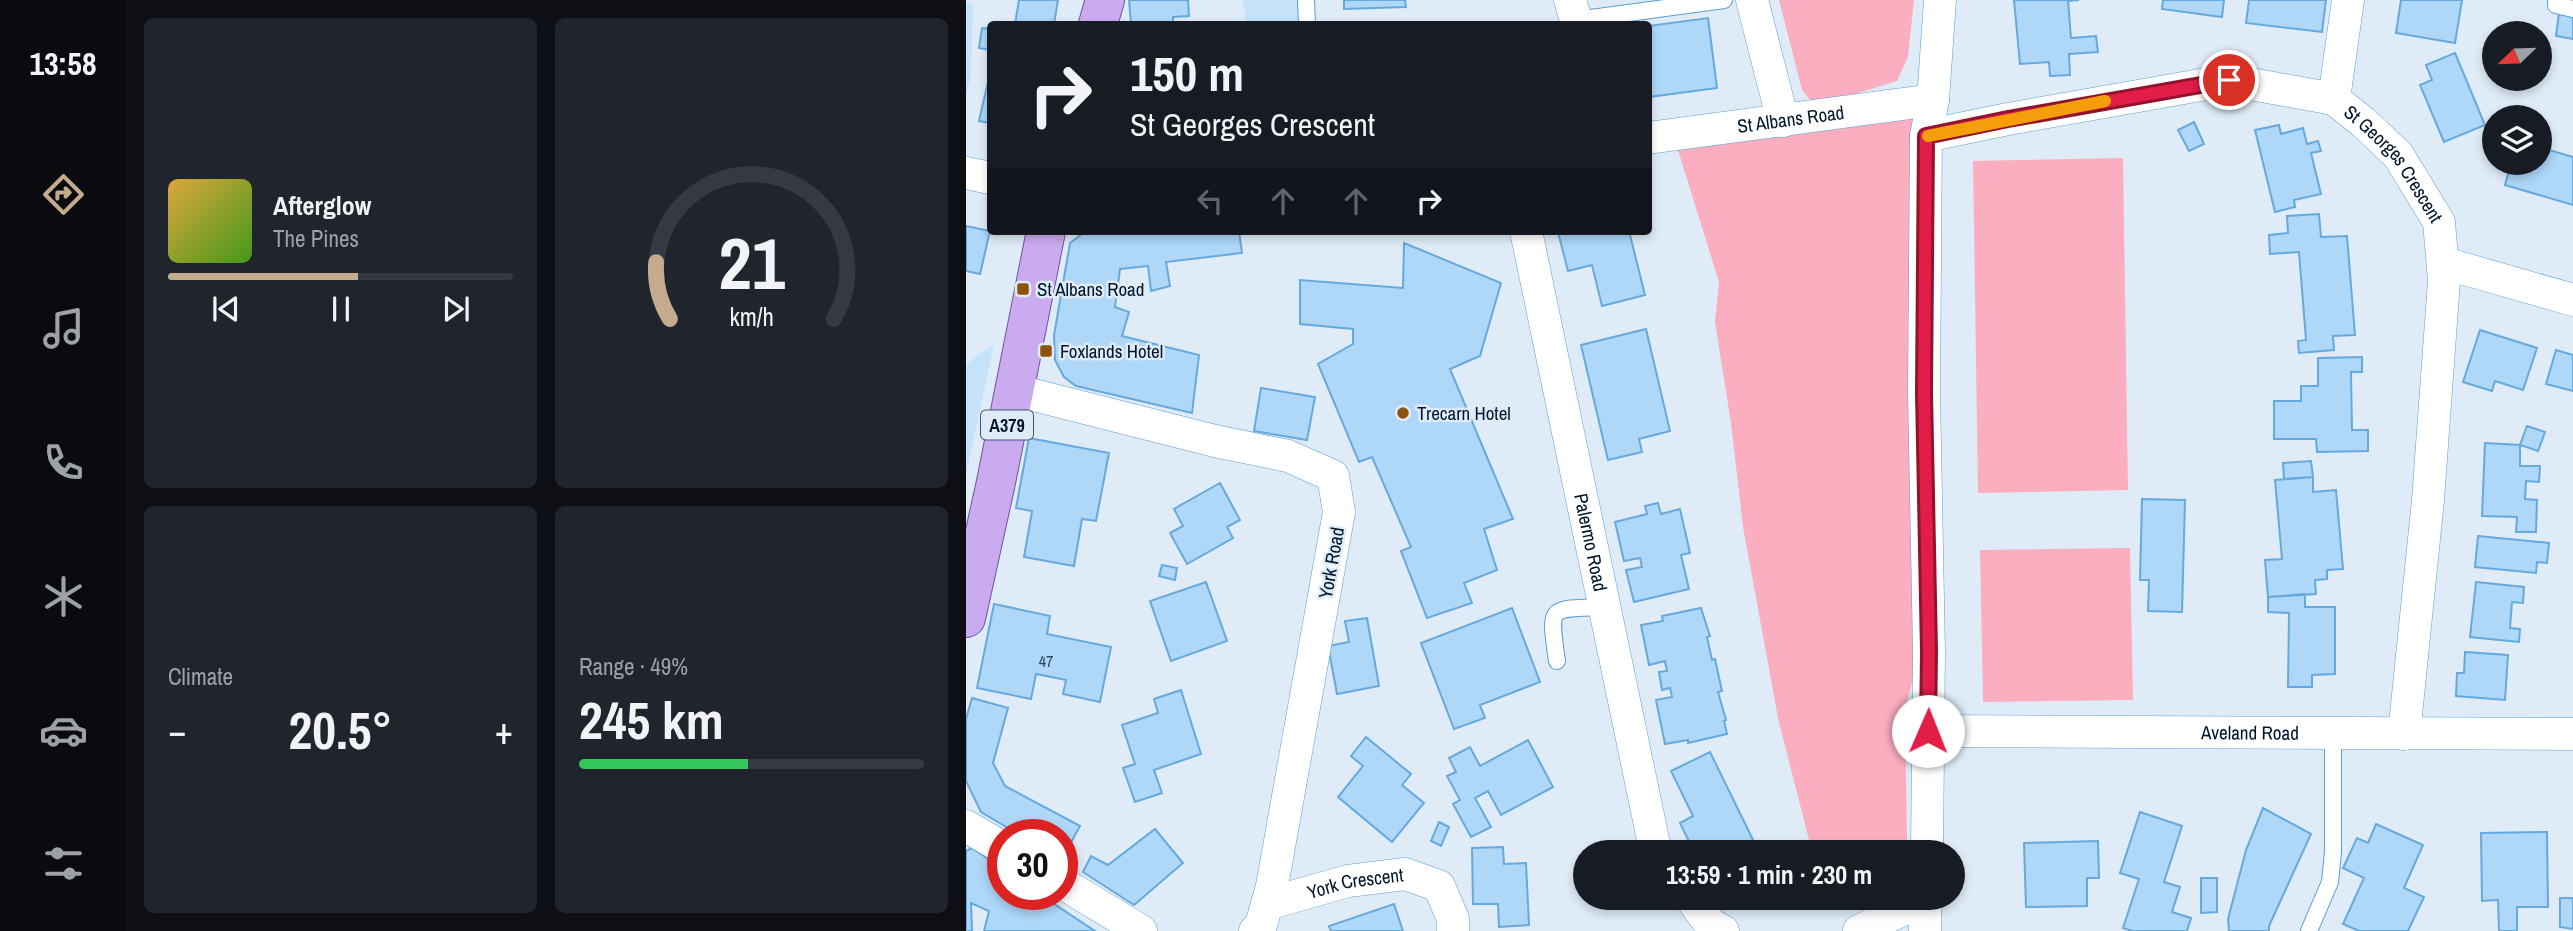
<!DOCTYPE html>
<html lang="en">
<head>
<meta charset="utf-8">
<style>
  :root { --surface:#171b24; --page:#20242c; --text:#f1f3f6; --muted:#9ea1a6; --line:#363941; --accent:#c4ab8d }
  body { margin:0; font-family:"Archivo Narrow",sans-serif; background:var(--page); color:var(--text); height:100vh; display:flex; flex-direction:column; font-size:26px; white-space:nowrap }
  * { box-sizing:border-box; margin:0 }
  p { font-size:23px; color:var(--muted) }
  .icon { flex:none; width:38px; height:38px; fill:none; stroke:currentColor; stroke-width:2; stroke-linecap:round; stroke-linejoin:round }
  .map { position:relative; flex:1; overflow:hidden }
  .side { display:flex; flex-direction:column; gap:18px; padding:18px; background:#0d0f14; width:840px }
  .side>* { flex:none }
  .guide { position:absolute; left:21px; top:21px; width:665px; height:214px; border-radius:7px; box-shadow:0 4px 10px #0003; background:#171b24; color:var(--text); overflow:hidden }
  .needle { width:46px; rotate:247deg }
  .tools { position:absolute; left:1516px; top:21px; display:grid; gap:14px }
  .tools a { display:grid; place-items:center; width:70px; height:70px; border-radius:50%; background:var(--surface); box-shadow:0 4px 10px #0003; font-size:35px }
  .speed { position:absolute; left:21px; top:819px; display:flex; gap:14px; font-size:35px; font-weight:700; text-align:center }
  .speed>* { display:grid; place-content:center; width:91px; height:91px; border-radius:50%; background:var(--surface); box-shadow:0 4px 10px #0003; line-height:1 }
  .speed .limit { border:10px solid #d22; background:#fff; color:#111 }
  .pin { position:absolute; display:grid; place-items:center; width:60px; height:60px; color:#fff; margin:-30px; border:4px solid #fff; border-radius:50%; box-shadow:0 2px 7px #0007 }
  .me { position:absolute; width:77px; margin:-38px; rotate:1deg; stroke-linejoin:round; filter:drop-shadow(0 0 5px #0008) }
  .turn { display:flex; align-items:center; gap:24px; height:147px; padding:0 28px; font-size:32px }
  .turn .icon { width:91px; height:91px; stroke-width:2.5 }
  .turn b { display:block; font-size:49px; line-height:60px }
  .lanes { display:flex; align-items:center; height:66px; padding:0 28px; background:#0003; justify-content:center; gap:35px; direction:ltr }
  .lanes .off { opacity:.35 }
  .big { font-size:52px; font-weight:800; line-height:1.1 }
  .side .card { flex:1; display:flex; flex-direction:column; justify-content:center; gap:10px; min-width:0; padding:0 24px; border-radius:10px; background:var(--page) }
  .side .dial { align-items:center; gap:0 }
  .dial svg { height:182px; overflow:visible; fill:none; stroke:var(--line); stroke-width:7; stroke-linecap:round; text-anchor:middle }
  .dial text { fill:var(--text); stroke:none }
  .song { display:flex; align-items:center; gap:21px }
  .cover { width:84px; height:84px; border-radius:10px; background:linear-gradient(135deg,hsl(40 70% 55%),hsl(100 70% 35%)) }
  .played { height:7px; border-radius:4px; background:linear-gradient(90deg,var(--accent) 55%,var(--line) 55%) }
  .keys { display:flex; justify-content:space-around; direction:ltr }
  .heat { display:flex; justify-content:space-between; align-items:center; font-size:38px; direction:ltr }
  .charge { height:10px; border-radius:5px; background:linear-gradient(90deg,#34c759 49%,var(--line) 0) }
  .side .tiles { flex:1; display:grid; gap:18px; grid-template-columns:repeat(2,1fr) }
  .trip { position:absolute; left:607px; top:840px; width:392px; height:70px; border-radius:35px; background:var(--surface); box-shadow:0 4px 10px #0003; font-weight:800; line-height:70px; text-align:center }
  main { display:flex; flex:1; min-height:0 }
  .dock { display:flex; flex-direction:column; width:126px; justify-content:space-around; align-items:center; background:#090b0e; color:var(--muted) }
  .dock .icon { width:49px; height:49px }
  .dock .active { color:var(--accent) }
  .dock b { font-size:32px; color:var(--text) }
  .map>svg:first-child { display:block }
  .built { fill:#c5e2fb }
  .green { fill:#fbaec0 }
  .building { fill:#aed7f8; stroke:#65a9df; stroke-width:2 }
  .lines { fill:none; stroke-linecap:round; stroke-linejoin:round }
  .lane-casing { stroke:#5a9ed4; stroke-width:18 }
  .street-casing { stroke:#5a9ed4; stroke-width:33 }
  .primary-casing { stroke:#6e52a4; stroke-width:40 }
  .lane { stroke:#fff; stroke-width:16 }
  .street { stroke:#fff; stroke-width:32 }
  .primary { stroke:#cbabef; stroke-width:38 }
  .route-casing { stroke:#92132f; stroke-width:18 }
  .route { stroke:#e11d48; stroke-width:12 }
  .slow { stroke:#f59e0b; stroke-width:12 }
  .poi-dot { fill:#8d530d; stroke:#dfecf8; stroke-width:2.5 }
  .labels { text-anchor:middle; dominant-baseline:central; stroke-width:5; stroke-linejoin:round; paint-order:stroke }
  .number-label { font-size:16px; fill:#2c465e }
  .shield { fill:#dfecf8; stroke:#435668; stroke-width:2 }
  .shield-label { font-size:18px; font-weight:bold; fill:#00162a }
  .street-label { font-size:19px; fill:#00162a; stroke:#dfecf8 }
  .poi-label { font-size:19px; fill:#00162a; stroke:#dfecf8; text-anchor:start }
</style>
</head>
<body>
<main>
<nav class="dock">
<b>13:58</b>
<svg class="icon active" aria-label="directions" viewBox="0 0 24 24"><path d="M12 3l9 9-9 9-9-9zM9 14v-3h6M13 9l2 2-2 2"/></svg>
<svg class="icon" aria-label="music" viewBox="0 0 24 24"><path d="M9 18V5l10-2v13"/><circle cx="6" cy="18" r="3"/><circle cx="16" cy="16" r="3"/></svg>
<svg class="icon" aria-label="phone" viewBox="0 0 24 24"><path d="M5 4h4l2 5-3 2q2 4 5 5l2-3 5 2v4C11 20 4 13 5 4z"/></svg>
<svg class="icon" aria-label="climate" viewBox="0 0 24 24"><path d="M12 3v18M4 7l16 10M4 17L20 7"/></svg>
<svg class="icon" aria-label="car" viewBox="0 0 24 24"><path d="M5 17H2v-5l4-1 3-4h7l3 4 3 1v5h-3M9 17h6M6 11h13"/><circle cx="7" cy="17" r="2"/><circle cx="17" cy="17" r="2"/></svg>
<svg class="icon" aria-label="filters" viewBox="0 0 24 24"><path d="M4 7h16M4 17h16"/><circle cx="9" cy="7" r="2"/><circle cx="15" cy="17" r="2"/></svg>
</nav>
<section class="side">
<div class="tiles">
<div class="card">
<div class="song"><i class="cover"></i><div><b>Afterglow</b><p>The Pines</p></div></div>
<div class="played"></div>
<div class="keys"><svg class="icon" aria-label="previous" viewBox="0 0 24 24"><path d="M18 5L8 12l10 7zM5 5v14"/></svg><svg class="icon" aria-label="pause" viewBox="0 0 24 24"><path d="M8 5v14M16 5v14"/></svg><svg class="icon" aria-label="next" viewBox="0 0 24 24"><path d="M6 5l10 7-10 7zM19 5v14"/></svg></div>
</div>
<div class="card dial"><svg viewBox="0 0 100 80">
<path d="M14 69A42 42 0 1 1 86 69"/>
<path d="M14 69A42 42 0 0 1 8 44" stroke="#c4ab8d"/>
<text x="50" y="56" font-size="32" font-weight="700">21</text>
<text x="50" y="72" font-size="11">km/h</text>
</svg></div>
<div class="card"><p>Climate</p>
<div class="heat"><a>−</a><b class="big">20.5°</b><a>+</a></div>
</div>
<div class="card"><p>Range · 49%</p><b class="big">245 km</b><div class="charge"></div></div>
</div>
</section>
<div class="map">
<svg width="1607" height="931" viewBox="0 0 1607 931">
  <rect width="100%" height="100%" fill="#dfecf8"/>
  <path class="built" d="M277 0H332L333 24H280Z
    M0 2 7 4 5 76 0 97Z
    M28 344 0 475V364Z"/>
  <path class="green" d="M813 0H948L942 57 931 81 857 104 843 99 836 90Z
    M955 110 953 658 939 708 941 842 938 852H846L812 718 777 527 765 423 749 322 753 282 711 147Z
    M1157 158 1162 490 1012 493 1007 161Z
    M1164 548 1167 700 1017 702 1014 550Z"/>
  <path class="building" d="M53 0H92L88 24H49Z
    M163 0H222L223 16 207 17V24H165Z
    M378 0H439L440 7 378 9Z
    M1048 0H1113L1102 1 1105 38 1130 36 1132 52 1103 54 1104 75 1084 76 1083 62 1054 64Z
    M1197 0H1258L1256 17 1196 9Z
    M1283 0H1360L1356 32 1280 23Z
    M1435 0H1496L1489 43 1430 33Z
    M1593 13 1607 15V39L1590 36Z
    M742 18 751 88 683 97 682 26Z
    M16 28 24 29V50L13 48Z
    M1489 53 1519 125 1478 142 1454 85 1466 80 1460 65Z
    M24 73V123L13 121Z
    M1228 122 1238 144 1223 151 1212 130Z
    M1313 125 1315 134 1337 128 1341 144 1352 141 1355 151 1345 153 1355 194 1328 200 1329 207 1309 212 1289 130Z
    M1573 147 1607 157V205L1539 185 1544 167 1557 171 1560 163H1573Z
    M1353 214 1355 237 1381 236 1389 335 1367 336 1368 350 1333 353 1332 341 1340 340 1333 252 1304 254 1303 235 1322 233 1321 216Z
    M0 226 24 231 14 274 0 271Z
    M120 231H273L276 253 200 262 204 286 185 291 182 266 154 269 149 307 163 312 156 336 233 355 226 413 110 386 98 377 89 360 88 335 104 243Z
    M598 231H663L679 295 636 306 626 265 602 271 592 232Z
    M438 243 535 283 514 356 484 369 547 519 518 529 531 570 498 583 506 603 461 618 435 551 445 547 406 457 393 462 352 364 387 344V329L334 324V280L437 288Z
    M680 329 704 431 673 439 676 452 642 460 615 345Z
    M1514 330 1571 348 1557 390 1529 381 1526 391 1497 382Z
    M1590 350 1607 355V391L1580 384Z
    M1396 357V372H1385L1386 430H1402V451L1351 452 1350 439H1308V401H1335V386H1352V358Z
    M295 388 349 397 341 440 288 431Z
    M1561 426 1579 432 1572 451 1554 445Z
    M63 438 143 453 130 521 116 519 108 566 58 557 66 511 50 508Z
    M1519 443 1554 445V466H1574L1573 482 1560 481 1559 499 1571 500 1570 532H1550L1551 517 1516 516Z
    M1345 461 1347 477 1318 479 1317 463Z
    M1347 477V492L1370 490 1377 569 1361 570V579L1349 580 1350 594 1302 597 1299 560 1316 559 1309 480Z
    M254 483 274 520 261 527 267 538 221 564 204 533 217 526 208 509Z
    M1176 499 1219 500 1216 612 1182 611 1183 580H1174Z
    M692 503 695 514 714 509 724 553 715 555 723 589 668 602 660 570 676 567 674 558 658 561 649 522 681 514 679 506Z
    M1512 536 1583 543 1581 563 1571 562 1570 573 1509 567Z
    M196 565 211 568 209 580 193 576Z
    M240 582 261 641 205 661 184 601Z
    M1510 582 1558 587 1557 603 1546 602 1544 628 1554 629 1553 642 1504 637Z
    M1339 594V607H1369V674L1346 675V687H1322L1323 613 1302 612V597Z
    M28 604 84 616 81 634 145 647 134 702 97 694 100 680 70 674 65 699 11 688Z
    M546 608 574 682 514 705 519 718 488 729 455 643Z
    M735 608 744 636 741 637 746 660 749 659 756 691 752 692 760 720 758 721 761 734 722 743V740L699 744 690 700 706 697 704 688 696 690 693 672 701 671 699 661 683 665 675 625 697 621 696 616Z
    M401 618 413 686 371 694 362 646 383 642 379 621Z
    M1499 652 1542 655 1539 700 1490 696 1491 673H1498Z
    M215 690 235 754 188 770 196 793 169 802 157 768 169 764 156 725 192 713 188 699Z
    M6 698 42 708 27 763 39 786 114 826 96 859V835H54L15 812 0 781V719Z
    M400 737 445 774 436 785 458 803 426 842 372 797 397 766 385 756Z
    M562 740 587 787 535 815 522 791 509 798 525 827 505 837 487 804 494 800 481 776 490 772 483 758 504 747 514 766Z
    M744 752 793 852H728L714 823 727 816 705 771Z
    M1297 808 1345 834 1303 926V931H1263L1262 919 1280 850Z
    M1174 812 1216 826 1198 882 1214 887 1206 912 1225 918 1221 931H1166L1157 928 1173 879 1154 873Z
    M473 822 483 827 475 846 465 841Z
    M1410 824 1457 845 1438 888 1458 897 1442 931H1393L1377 924 1398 878 1377 868 1391 838 1402 843Z
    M189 829 217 863 168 905 117 872 125 856 142 865Z
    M1581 832 1582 907H1551V931H1533L1532 900 1516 901 1515 833Z
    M1132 841 1133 878H1121V906L1060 907 1058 843Z
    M537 847 538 864 560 863 563 925 533 927 532 904H507L506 848Z
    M6 848 37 869V894H73L129 931H18L23 911 5 903 6 931H0V851Z
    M1235 878H1251V912L1235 913Z
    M1594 898H1607V929L1594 927Z
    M428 904 437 931H365L363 926Z"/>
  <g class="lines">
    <defs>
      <path id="lane" d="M340 0 341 24
        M1590 0V5L1607 9
        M610 20 758 0
        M591 661C583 604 582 609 638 607
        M1343 931 1364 882 1367 852V733"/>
      <g id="street">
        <path d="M604 0 610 20"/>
        <path d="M786 0 817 121"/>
        <path d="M1368 99 1382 0"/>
        <path id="s1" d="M960 136 1042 119 1263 80 1368 99 1397 122 1432 155 1473 222 1478 281 1462 500 1438 734"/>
        <path id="s2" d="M682 138 967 100"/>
        <path d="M0 173 24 178"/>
        <path id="s3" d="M560 231 688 844 693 852"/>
        <path d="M1478 263 1607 300"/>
        <path d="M48 390 249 441 322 456 367 476 373 512 306 886 295 925 289 931"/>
        <path id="s4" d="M962 731 1607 734"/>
        <path d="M0 826 37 848"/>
        <path d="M961 852 963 652 958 392 960 136 967 100 974 0"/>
        <path d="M96 883 175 931"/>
        <path d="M725 898C733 910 742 925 757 931"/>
        <path id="s5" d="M301 904 382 881 439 874 473 886 487 919V931"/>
        <path d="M893 931 959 899"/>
        <path d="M959 931V898"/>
      </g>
      <path id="primary" d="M132 24 139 0
        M0 618 30 482 80 231"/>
    </defs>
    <use href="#lane" class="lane-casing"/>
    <use href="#street" class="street-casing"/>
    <use href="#primary" class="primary-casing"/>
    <use href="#lane" class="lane"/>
    <use href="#street" class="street"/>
    <use href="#primary" class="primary"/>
  </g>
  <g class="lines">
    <defs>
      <path id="route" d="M962 731 963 652 958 392 960 136 1042 119 1263 80"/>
    </defs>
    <use href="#route" class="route-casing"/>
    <use href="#route" class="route"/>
    <path class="slow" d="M962 136 1139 101"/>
  </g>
  <g class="poi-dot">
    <rect x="50" y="282" width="14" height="14" rx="3.5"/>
    <rect x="73" y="344" width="14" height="14" rx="3.5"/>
    <circle cx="437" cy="413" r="7"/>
  </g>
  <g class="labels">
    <g class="number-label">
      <text x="80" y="661">47</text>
    </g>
    <rect class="shield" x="15" y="410.5" width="52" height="29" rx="5"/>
    <g class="shield-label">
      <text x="41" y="425">A379</text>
    </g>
    <g class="street-label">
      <text stroke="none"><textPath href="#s2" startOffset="144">St Albans Road</textPath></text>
      <text stroke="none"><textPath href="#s1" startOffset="504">St Georges Crescent</textPath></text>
      <text stroke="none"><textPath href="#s3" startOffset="318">Palermo Road</textPath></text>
      <text transform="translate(365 563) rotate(-80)">York Road</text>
      <text stroke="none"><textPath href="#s4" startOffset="322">Aveland Road</textPath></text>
      <text stroke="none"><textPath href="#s5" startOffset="91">York Crescent</textPath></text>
    </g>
    <g class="poi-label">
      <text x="71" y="289">St Albans Road</text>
      <text x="94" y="351">Foxlands Hotel</text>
      <text x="451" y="413">Trecarn Hotel</text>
    </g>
  </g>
</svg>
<div class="tools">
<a><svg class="needle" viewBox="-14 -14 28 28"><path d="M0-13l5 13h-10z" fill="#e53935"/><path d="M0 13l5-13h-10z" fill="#9ea1a6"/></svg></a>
<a><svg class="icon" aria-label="layers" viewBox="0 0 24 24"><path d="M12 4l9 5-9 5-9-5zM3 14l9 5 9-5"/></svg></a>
</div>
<div class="speed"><div class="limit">30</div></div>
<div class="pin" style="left:1263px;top:80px;background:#d93025"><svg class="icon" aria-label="arrive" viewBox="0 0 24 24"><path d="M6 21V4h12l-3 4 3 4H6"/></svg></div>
<svg class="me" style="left:962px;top:731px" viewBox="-20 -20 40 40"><circle r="19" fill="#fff"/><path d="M0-13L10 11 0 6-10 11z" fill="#e11d48"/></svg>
<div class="trip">13:59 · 1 min · 230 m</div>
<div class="guide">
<div class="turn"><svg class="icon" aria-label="right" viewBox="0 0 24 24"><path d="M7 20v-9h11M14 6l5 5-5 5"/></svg><div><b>150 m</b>St Georges Crescent</div></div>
<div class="lanes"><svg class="icon off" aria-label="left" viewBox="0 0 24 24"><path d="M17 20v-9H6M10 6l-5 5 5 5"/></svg><svg class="icon off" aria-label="ahead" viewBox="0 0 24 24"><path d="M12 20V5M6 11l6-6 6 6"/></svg><svg class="icon off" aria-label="ahead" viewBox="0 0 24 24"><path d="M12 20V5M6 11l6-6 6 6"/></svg><svg class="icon" aria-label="right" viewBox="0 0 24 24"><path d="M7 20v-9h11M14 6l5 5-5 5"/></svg></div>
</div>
</div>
</main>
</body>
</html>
